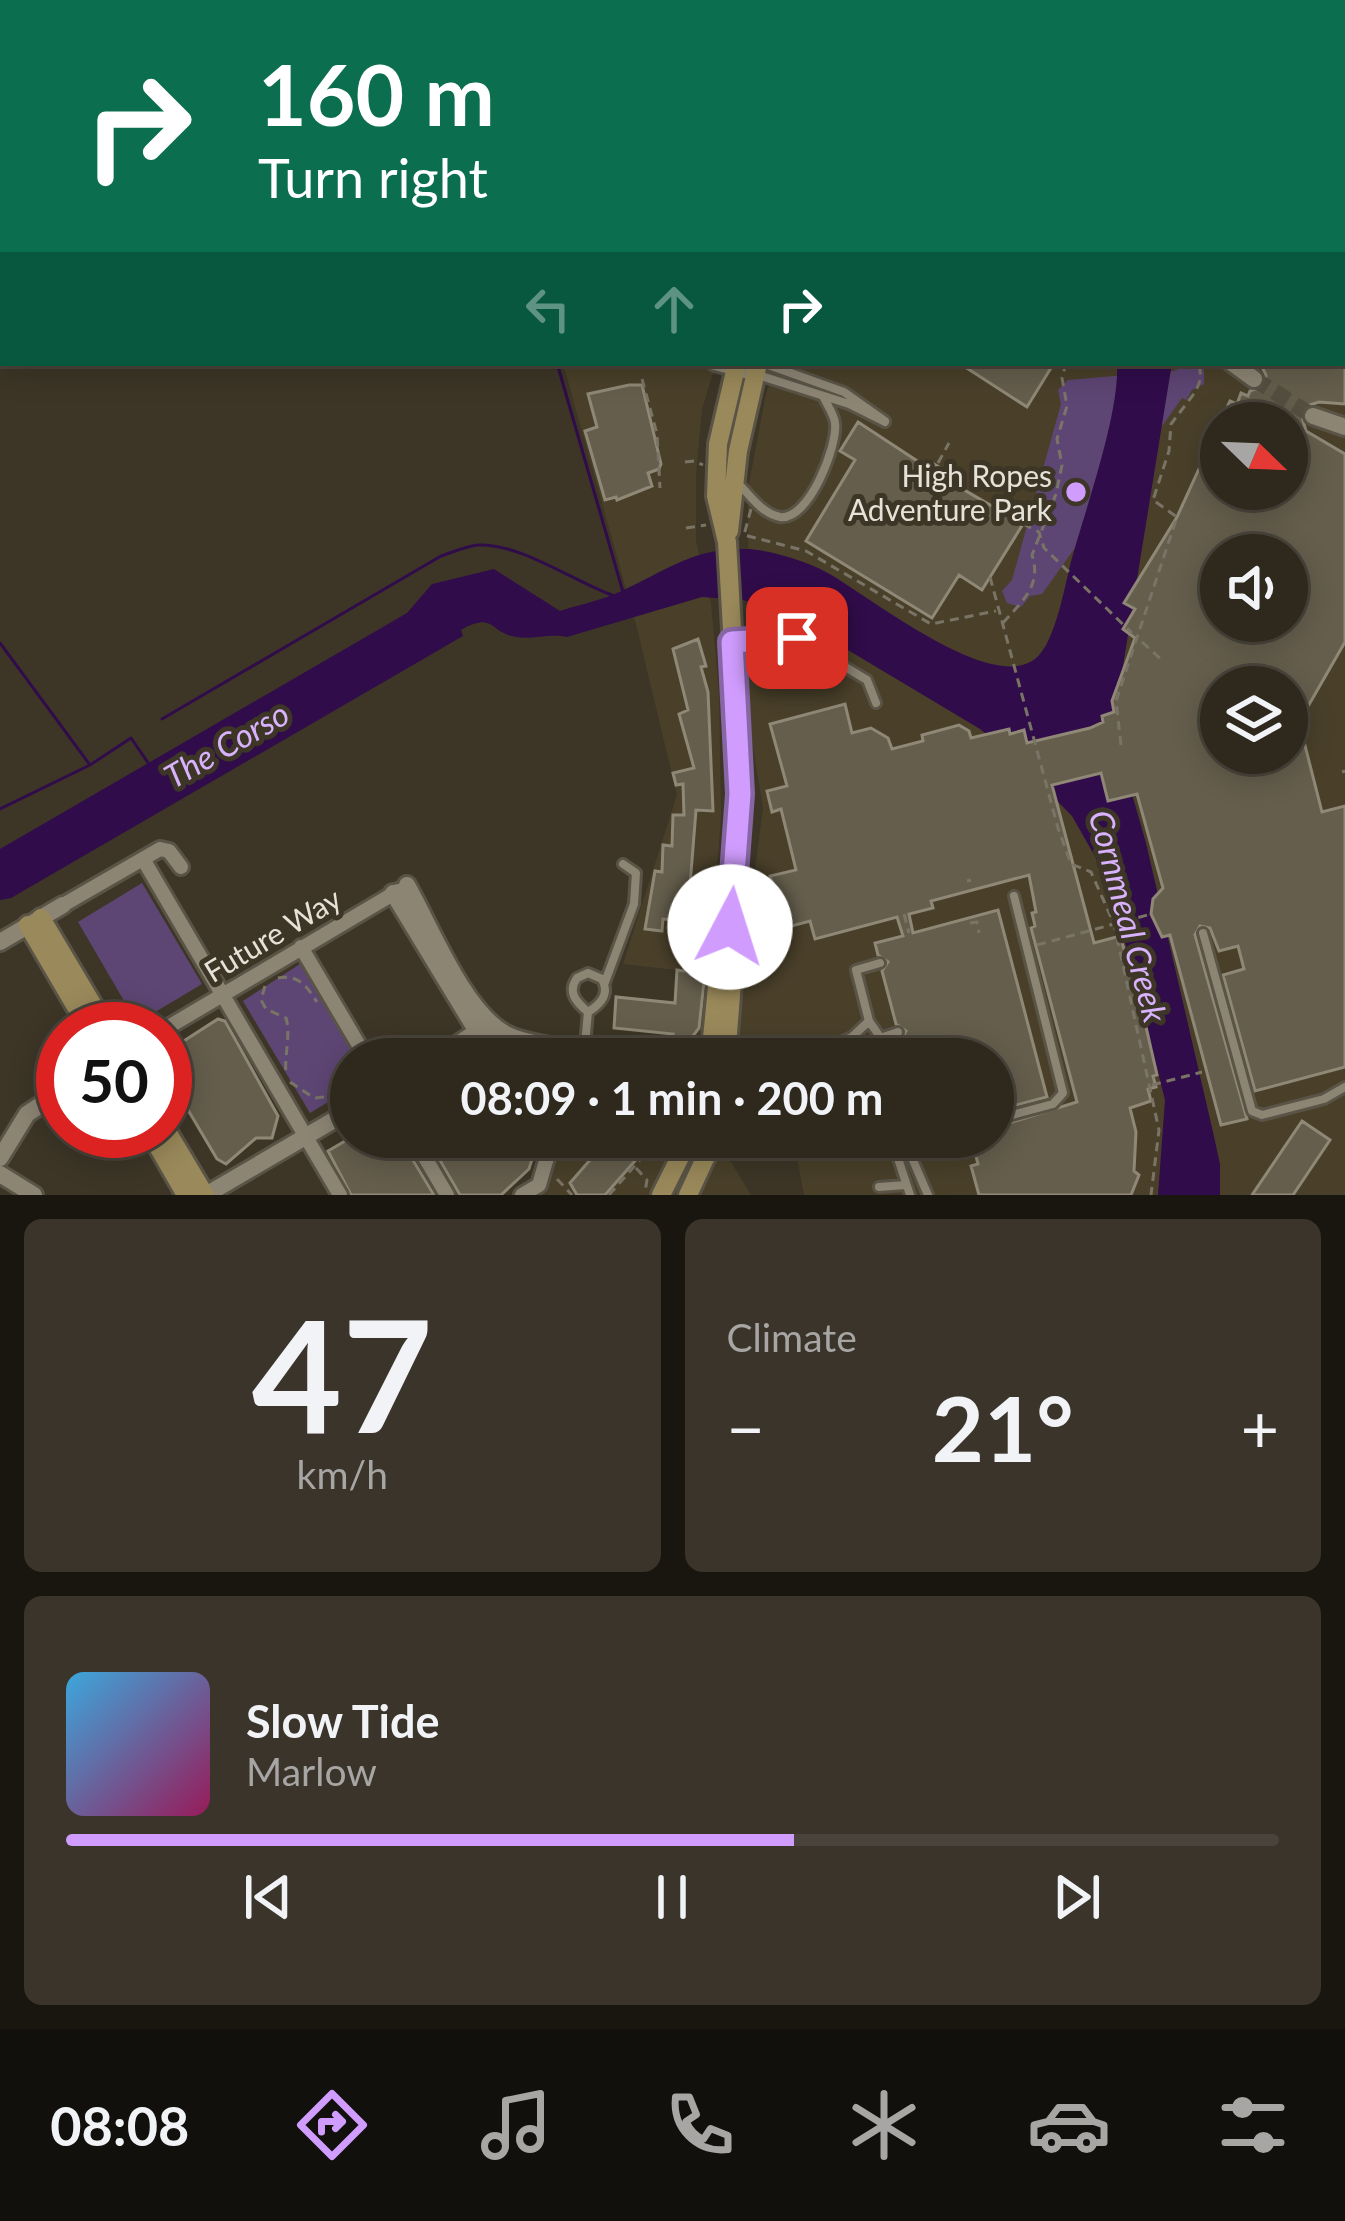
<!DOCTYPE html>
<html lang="en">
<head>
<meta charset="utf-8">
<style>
  :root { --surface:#2e281d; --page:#3a342a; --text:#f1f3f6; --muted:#a7a6a4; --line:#49443b; --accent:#d09dfe }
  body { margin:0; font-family:Lato,sans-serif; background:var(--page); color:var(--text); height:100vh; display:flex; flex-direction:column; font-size:45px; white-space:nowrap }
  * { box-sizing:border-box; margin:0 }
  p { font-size:39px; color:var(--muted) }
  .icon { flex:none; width:66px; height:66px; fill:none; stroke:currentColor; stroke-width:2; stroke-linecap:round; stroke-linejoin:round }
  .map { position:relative; height:1195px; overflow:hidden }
  .details { display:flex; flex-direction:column; gap:24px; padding:24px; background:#191610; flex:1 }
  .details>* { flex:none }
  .guide { position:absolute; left:0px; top:0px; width:1347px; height:366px; box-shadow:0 6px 30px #0003,0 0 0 3px var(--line); background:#0b6e4f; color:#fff; overflow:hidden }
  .needle { width:78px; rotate:113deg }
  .tools { position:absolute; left:1200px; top:402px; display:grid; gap:24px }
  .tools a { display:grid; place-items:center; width:108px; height:108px; border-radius:50%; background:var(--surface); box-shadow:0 6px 30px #0003,0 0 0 3px var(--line); font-size:60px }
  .speed { position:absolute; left:36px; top:1002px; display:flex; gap:24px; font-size:60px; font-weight:700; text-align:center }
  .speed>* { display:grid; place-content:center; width:156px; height:156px; border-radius:50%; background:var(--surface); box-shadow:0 6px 30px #0003,0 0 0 3px var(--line); line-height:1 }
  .speed .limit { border:18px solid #d22; background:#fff; color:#111 }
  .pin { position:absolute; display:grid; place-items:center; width:102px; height:102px; color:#fff; margin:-51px; border-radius:24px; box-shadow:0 6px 18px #0006 }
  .me { position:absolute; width:132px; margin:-66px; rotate:5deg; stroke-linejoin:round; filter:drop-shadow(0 0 9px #0008) }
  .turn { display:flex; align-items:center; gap:42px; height:252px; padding:0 60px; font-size:54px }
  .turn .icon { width:156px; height:156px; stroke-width:2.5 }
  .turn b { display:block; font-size:84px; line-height:102px }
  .lanes { display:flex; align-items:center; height:114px; padding:0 60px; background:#0003; justify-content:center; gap:60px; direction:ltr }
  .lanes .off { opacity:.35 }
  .big { font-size:90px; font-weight:700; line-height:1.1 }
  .details .card { flex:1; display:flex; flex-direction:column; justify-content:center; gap:18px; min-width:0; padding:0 42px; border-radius:18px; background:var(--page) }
  .details .dial { align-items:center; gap:0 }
  .dial b { font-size:156px; line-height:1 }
  .song { display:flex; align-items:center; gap:36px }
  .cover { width:144px; height:144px; border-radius:18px; background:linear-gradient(135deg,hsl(200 70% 55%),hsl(330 70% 35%)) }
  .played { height:12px; border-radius:6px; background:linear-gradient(90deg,var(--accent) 60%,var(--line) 60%) }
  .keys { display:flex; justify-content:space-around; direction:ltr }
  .heat { display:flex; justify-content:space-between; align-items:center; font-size:66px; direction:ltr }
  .details .tiles { flex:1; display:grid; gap:24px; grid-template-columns:1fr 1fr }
  .card:last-child { grid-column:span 2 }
  .trip { position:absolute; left:330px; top:1038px; width:684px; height:120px; border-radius:60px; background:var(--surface); box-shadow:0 6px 30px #0003,0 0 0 3px var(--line); font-weight:700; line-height:120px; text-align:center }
  .dock { display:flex; height:192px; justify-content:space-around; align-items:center; background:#12100c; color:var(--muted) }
  .dock .icon { width:84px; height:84px }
  .dock .selected { color:var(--accent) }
  .dock b { font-size:54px; color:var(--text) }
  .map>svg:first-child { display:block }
  .built { fill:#4a402a; fill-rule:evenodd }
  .green { fill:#5e4674 }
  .water { fill:#310c4a }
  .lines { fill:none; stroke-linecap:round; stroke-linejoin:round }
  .stream { stroke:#310c4a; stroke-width:3 }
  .building { fill:#655e4d; stroke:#8f8876; stroke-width:3; fill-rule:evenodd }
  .tertiary-tunnel { stroke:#565042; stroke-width:16; stroke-dasharray:16 8; stroke-linecap:butt }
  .service-casing { stroke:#5a5447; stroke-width:14 }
  .minor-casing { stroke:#5a5447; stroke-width:20 }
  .tertiary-casing { stroke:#5a5447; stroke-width:22 }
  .secondary-casing { stroke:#5a5447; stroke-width:24 }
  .path { stroke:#7a7467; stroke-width:3; stroke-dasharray:9 6; stroke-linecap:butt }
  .service { stroke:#8d8574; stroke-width:8 }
  .minor { stroke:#8d8574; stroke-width:14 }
  .tertiary { stroke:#8d8574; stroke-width:16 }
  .secondary { stroke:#9a895a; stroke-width:18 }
  .path-bridge { stroke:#7a7467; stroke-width:3; stroke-dasharray:9 6; stroke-linecap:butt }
  .route-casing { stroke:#8766a5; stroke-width:30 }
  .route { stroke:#d09dfe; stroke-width:21 }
  .poi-dot { fill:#d09dfe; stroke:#3d3627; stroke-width:4.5 }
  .labels { text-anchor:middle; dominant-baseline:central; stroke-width:10; stroke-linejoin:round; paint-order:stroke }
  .poi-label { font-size:30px; fill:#e6e2d8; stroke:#3d3627; text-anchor:end }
  .street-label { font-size:30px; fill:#e6e2d8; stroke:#3d3627 }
  .water-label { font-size:33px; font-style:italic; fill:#d8b2fd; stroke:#3d3627 }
</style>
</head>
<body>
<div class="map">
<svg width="1345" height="1195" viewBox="0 0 1345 1195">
  <rect width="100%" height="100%" fill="#3d3627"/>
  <path class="built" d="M1345 61V1195H804L793 1137H993V1059H758L739 1041 741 979 763 808 749 722 748 489 766 394 777 363H1344ZM1221 423H1287V489H1221ZM1221 555H1287V621H1221ZM1221 687H1287V753H1221Z
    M563 363H716L702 409 696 473V542L711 604 719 694 721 816 705 1026 691 1042H671L676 970 623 964 677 795 637 628Z
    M565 1137H716L751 1195H542Z"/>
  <path class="green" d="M1191 363 1204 370V384L1192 390 1186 400 1182 398 1042 594 1030 596 1021 607 1007 603 1002 591 1012 580 1061 404 1058 390 1068 380 1174 371Z
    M142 883 202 984 137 1023 78 922Z
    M300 964 357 1059H351V1088L310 1113 243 1001Z"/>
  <path class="water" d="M1117 363H1172L1122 672 1118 745 1146 843 1213 1132 1220 1164V1195H1158L1165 1100 1110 883 1072 816 1012 755 980 729 791 616 743 600 702 597 567 637C550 633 533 640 516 637 489 633 495 611 461 630L463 636 11 898 0 900V849L407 613 432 584 494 569 560 611C577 605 595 602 612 595 663 574 689 547 748 549 769 550 807 561 826 572 868 595 990 694 1035 659 1056 643 1065 583 1072 558 1086 508 1120 412 1117 363Z"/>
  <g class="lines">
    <path class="stream" d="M438 0 439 3
      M557 363 623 592
      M0 643 90 765 131 738 149 764
      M162 719 441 556C453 552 467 546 478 545 520 543 573 581 612 595
      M0 809 90 765"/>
  </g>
  <path class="building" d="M959 363H1054L1027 407Z
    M1260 363H1345V404L1319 402 1306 406 1301 413 1306 431 1345 454V642L1299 722 1322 812 1345 806V1067L1255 1091 1223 975 1244 969 1238 946 1219 951 1210 928 1200 926 1195 935 1247 1119 1221 1125 1170 935 1162 937 1151 914 1153 899 1163 888 1137 794 1108 801 1101 773 1052 785 1094 943 1120 936 1141 1005 1157 1075 1153 1076 1156 1087 1148 1089 1151 1101 1130 1108 1136 1132 1134 1171 1139 1175 1131 1195H979L971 1166 978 1164 971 1137H993V1128L1077 1102 1031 928 1035 926 1032 913 1036 912 1029 875 931 901 933 908 909 914 913 933 998 910 1047 1097 993 1111V1059H905L911 1048 900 1042 906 1031 896 1024 882 971 888 962 878 955 875 943 903 936 897 917 815 939 810 921 784 928 770 876 796 870 781 809 772 812 767 791 787 786 770 724 845 704 852 733 871 728 888 738 892 749 923 741 922 735 959 725 969 731 971 738 1009 729 1010 734 1024 730 1027 743 1090 728 1103 722 1102 716 1114 712 1112 701 1135 638 1123 629 1135 609 1124 603 1177 517 1230 401 1237 404 1241 393 1248 396 1250 391 1265 385 1266 375ZM1221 423H1287V489H1221ZM1221 555H1287V621H1221ZM1221 687H1287V753H1221Z
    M629 385H642L661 464 659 469 648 473 652 486 617 500 616 497 605 500 585 431 597 427 588 394Z
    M858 422 925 466 929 461 949 473 947 480 1023 524 982 590 959 575 932 618 806 541 855 460 840 451Z
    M698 639 706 666 701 667 708 692 713 811 696 810 689 898H684L682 920 663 919 662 931 645 929 655 871 662 872 663 845 672 846 673 815H684L683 784 676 785 673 773 694 768 679 714 688 710 673 649Z
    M685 959 702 961 701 972 705 973 699 1028 693 1036 672 1041 673 1034 614 1028 616 997 675 1003 677 970 684 971Z
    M218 1019 225 1021 278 1116 272 1138H256L226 1164 217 1159 165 1071V1053Z
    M1302 1121 1330 1140 1293 1195H1252Z
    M352 1137H399L434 1195H351L328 1151Z
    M458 1137H539L529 1169 501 1195H460L438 1157Z
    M610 1137H656L605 1195H577L570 1183Z"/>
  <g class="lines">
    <path class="tertiary-tunnel" d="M1254 379 1313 416"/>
    <defs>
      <path id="service" d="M1279 3 1280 0
        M1292 3 1293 0
        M763 363 844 392 885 421
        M755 374 849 404 885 422
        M736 481C748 493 762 514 780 517 809 521 838 445 835 423 834 414 827 405 823 396
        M734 642 797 638 867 680 876 703
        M1203 933 1252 1111 1262 1115 1324 1099 1345 1087
        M880 963 856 970 869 1021 885 1044 884 1059
        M605 982 634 904 636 873 623 864
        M820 1051 852 1037 869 1021
        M584 1055 588 1012C601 1004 610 994 602 979L588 973 577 978C567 992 576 1002 588 1012
        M799 1059 847 1049 898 1032
        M848 1059H879L903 1050
        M993 1120 1053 1104 1063 1093 1014 896
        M891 1137 910 1195
        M903 1137 928 1195
        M905 1145 926 1137
        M879 1187 905 1185"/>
      <path id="minor" d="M560 0 561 3
        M715 363 745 371
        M143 859 340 1195
        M63 905 160 849 169 851 181 867
        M301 947 367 1059
        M165 1029 398 891
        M413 1137 447 1195
        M539 1185 553 1137
        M522 1195 539 1185"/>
      <path id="tertiary" d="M654 0 659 3
        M1232 363 1254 379
        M1313 416 1345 427
        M407 885C431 927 464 1012 506 1034 529 1046 555 1043 578 1056
        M393 893 473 1025 501 1046 552 1059
        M0 942 63 905
        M569 1058 622 1059
        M436 1059 488 1024
        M0 1158 27 1114 63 1090
        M0 1174 34 1195
        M206 1195 351 1110"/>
      <path id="secondary" d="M943 3 944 0
        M965 3 967 0
        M729 531 738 451 758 363
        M41 918 107 1029
        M28 925 89 1029
        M710 1059 720 956 728 931
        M726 1059 734 956 730 927 740 822V768L727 542 716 496 718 444 737 363
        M165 1128 205 1195
        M149 1131 186 1195
        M661 1195 690 1137
        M688 1195 715 1137"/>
    </defs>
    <use href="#service" class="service-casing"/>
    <use href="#minor" class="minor-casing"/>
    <use href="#tertiary" class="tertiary-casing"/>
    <use href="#secondary" class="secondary-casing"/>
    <path class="path" d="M1013 0 1016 3
      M924 3 926 0
      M1344 66 1345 67
      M642 379 657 434 660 488
      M685 462 694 461 703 465
      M938 463 949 443
      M751 509 744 535 806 551 931 624 996 611
      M1023 524 1039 532 1044 548 1132 633
      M686 528 706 525
      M990 577 1058 828 1071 864 1091 872 1114 924 1159 1130 1151 1195
      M1003 623C1022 601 1042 586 1032 555L1056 494 1062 465 1057 439 1067 406 1062 378 1066 363
      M1142 642 1162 660
      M1342 772 1345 771
      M967 881 971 880
      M904 914 909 933
      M970 923 977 922 979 933
      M1037 945 1151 914
      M222 966 231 951
      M278 978C299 974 307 987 317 1002
      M265 986 261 1000 266 1009 286 1018C291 1034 284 1057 286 1074
      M290 1082 314 1098 347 1095
      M1152 1085 1202 1072
      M165 1104 171 1115
      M636 1168 647 1180 645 1192
      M557 1179 572 1195
      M609 1195 660 1137"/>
    <use href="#service" class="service"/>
    <use href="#minor" class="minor"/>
    <use href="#tertiary" class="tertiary"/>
    <use href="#secondary" class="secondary"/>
    <path class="path-bridge" d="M1121 745 1116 701 1177 517 1153 500 1169 451 1171 424 1196 391 1201 378 1199 363"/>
  </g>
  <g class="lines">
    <defs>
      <path id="route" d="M730 927 740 794 732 642 797 638"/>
    </defs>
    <use href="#route" class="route-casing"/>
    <use href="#route" class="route"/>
  </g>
  <circle class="poi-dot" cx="1076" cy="492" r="12"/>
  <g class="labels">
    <g class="poi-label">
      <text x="1052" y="475">High Ropes<tspan x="1052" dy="34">Adventure Park</tspan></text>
    </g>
    <g class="street-label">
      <text transform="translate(272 934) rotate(-31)">Future Way</text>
    </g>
    <g class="water-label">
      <text transform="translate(226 744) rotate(-30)">The Corso</text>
      <text transform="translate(1129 916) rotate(75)">Cornmeal Creek</text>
    </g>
  </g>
</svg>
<div class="tools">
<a><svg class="needle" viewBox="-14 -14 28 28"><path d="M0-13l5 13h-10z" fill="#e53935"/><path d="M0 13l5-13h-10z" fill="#a7a6a4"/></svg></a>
<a><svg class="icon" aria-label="sound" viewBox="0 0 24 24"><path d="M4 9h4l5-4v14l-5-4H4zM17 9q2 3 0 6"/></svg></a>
<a><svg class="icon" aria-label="layers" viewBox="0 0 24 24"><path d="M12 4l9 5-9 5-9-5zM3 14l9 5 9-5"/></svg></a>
</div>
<div class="speed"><div class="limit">50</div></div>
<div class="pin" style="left:797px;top:638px;background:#d93025"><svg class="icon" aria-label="arrive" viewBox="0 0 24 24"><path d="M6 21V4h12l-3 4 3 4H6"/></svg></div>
<svg class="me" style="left:730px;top:927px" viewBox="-20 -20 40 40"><circle r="19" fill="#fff"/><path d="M0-13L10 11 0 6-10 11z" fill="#d09dfe"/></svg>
<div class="trip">08:09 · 1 min · 200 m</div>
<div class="guide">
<div class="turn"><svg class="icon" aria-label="right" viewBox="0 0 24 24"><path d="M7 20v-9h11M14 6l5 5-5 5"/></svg><div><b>160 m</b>Turn right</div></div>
<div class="lanes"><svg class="icon off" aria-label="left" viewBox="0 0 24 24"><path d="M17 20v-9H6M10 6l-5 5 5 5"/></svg><svg class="icon off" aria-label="ahead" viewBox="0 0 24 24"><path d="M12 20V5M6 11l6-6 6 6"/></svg><svg class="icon" aria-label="right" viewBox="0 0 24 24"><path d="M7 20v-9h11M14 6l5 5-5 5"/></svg></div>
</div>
</div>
<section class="details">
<div class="tiles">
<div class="card dial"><b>47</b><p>km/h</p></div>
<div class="card"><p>Climate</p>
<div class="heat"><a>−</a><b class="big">21°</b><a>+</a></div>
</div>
<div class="card">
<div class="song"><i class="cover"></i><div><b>Slow Tide</b><p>Marlow</p></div></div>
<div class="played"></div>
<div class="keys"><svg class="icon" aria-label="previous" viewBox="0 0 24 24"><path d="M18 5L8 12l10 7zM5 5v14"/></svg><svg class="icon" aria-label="pause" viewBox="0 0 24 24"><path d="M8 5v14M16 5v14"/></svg><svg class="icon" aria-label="next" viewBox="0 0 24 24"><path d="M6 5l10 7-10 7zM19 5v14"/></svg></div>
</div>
</div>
</section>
<nav class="dock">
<b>08:08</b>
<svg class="icon selected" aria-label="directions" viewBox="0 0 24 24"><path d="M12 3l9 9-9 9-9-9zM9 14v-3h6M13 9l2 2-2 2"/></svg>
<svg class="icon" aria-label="music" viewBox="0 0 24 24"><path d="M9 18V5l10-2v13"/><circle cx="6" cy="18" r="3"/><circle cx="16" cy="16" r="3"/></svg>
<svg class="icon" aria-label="phone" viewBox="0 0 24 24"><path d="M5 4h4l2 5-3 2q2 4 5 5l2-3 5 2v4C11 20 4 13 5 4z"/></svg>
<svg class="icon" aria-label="climate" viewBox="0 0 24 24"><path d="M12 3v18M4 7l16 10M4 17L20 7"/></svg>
<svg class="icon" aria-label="car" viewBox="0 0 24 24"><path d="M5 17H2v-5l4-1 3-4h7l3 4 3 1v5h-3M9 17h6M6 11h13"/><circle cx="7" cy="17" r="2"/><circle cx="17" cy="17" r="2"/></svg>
<svg class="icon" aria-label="filters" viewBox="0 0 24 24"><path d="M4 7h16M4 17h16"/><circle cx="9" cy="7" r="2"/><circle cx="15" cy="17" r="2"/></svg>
</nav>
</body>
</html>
